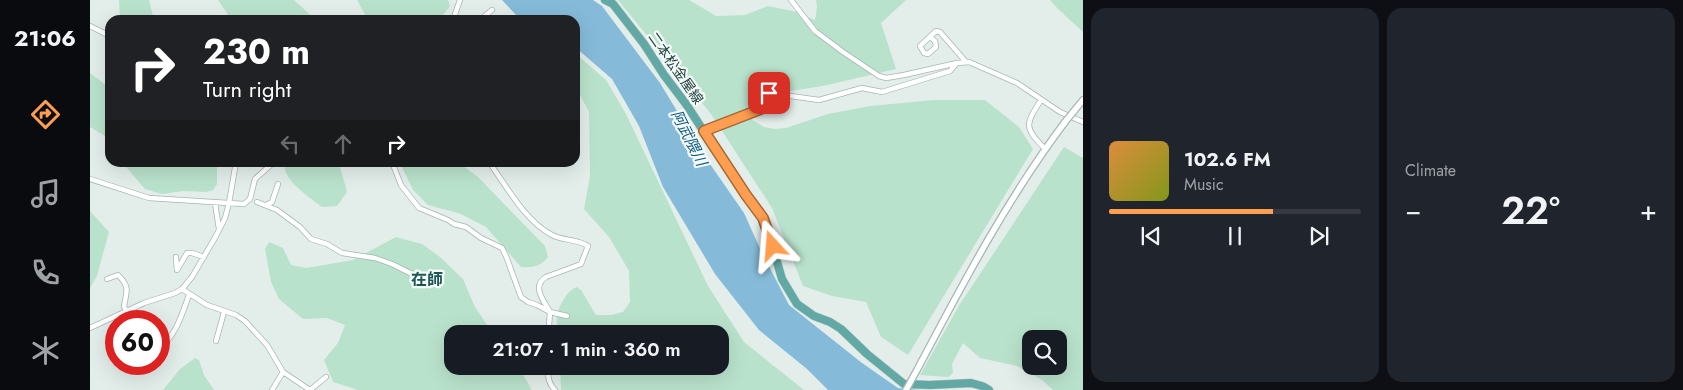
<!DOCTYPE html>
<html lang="en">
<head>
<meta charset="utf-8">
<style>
  :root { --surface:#171b24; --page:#20242c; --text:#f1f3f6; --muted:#9ea1a6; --line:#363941; --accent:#ff9e50 }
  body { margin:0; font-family:Jost,"Noto Sans JP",sans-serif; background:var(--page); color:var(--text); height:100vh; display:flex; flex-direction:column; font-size:19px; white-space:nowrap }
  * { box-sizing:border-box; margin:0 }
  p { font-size:16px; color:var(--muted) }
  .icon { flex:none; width:28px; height:28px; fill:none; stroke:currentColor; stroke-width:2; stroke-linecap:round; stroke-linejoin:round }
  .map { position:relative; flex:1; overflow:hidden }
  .side { display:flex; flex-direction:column; gap:8px; padding:8px; background:#0d0f14; width:600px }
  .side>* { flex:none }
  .hud { position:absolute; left:15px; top:15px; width:475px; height:152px; border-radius:15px; box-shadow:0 5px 20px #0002; background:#202124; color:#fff; overflow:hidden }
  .buttons { position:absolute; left:932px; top:330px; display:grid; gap:10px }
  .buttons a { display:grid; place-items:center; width:45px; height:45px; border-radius:10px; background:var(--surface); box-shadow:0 5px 20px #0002; font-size:25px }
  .speed { position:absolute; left:15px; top:310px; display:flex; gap:10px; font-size:25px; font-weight:700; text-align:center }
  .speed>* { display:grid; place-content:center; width:65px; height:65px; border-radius:50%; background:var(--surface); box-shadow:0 5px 20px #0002; line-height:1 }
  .speed .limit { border:8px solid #d22; background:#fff; color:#111 }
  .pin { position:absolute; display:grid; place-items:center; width:42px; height:42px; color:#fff; margin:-21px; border-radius:10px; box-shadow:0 2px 8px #0006 }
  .me { position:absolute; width:55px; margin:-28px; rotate:341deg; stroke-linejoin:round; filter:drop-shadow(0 0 4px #0008) }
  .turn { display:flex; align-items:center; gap:18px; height:105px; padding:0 15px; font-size:22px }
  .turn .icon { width:65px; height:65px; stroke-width:2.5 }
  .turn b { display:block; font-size:35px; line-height:42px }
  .lanes { display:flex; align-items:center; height:48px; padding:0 15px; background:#0003; justify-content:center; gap:25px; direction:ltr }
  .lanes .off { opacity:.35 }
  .big { font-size:38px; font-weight:600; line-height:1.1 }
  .side .tile { flex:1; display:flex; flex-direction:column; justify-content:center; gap:8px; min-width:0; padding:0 18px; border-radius:15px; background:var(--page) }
  .song { display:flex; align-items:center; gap:15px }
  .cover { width:60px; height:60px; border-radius:8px; background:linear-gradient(135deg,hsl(30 70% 55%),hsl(70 70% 35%)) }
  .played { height:5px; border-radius:2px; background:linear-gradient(90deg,var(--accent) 65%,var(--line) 65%) }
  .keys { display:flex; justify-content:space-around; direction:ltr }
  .heat { display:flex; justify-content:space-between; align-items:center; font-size:28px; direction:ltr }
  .side .tiles { flex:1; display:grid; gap:8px; grid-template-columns:repeat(2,1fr) }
  .trip { position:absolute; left:354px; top:325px; width:285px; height:50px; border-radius:15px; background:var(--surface); box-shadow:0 5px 20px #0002; font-weight:600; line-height:50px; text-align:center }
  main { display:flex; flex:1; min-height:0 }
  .tab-bar { display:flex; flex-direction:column; width:90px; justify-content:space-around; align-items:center; background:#090b0e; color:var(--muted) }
  .tab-bar .icon { width:35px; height:35px }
  .tab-bar .selected { color:var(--accent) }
  .tab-bar b { font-size:22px; color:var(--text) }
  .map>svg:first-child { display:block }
  .green { fill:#b9e2cc; fill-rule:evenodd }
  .water { fill:#85bbd9 }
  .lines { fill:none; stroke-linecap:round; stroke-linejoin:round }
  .minor-casing { stroke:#a5b7b4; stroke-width:6 }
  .tertiary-casing { stroke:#a5b7b4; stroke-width:8 }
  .primary-casing { stroke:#c1caca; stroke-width:9 }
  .minor { stroke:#fff; stroke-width:4.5 }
  .tertiary { stroke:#fff; stroke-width:5.5 }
  .primary { stroke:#62a9a5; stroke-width:8 }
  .tertiary-bridge-casing { stroke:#a5b7b4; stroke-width:8; stroke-linecap:butt }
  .tertiary-bridge { stroke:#fff; stroke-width:5.5 }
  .route-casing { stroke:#a66734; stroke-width:12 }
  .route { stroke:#ff9e50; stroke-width:9 }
  .labels { text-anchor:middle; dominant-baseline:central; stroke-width:4.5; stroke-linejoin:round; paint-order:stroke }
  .street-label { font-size:14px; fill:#204240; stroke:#f4faf8 }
  .water-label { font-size:15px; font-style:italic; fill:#135b85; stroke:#f4faf8 }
  .quarter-label { font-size:16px; font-weight:bold; fill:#195654; stroke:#f4faf8 }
</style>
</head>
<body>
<main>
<nav class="tab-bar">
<b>21:06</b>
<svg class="icon selected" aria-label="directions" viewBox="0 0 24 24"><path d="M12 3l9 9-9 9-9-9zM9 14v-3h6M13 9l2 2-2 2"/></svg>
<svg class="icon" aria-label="music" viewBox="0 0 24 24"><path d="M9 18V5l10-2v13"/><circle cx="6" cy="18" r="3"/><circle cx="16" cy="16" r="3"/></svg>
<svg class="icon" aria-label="phone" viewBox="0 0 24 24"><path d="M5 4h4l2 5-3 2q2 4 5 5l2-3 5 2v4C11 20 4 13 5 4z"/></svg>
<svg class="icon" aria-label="climate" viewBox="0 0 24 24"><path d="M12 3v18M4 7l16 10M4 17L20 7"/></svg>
</nav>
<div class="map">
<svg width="993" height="390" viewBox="0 0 993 390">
  <rect width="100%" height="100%" fill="#e3eeeb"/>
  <path class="green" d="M29 0H59L64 20H30Z
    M128 0H204L226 20H145L139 16Z
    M267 0H358L360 6 349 20H278Z
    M528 0H599L626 16 655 15 678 6 707 12 725 20 727 7 726 0H816L791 23 806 69 733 86 693 92 670 106 664 114 662 120 674 127 685 129 696 128 738 114 780 106 844 100H895L929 127 943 149 818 355 791 337 776 302 742 296 713 286 682 208 621 114Z
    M960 0H993V32L968 9Z
    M485 53 516 80 536 114 618 286 654 342 714 390H471L470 366H630V334H468C468 329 466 322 467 317 468 307 477 290 487 287L491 290 506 315H521L533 312 540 302 539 271 519 237 494 209 500 176 499 112 485 85Z
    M0 73 16 85 20 86V139L0 127Z
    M974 147 993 158V390H963L952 380 927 366 890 358 873 343 862 364 863 373 858 377 830 375 870 304ZM941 339H969V366H941Z
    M195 162 249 163 257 192 247 206 232 207C220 197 191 180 195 162Z
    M35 163H127V184L123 190 117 192 93 191 72 194 55 189 36 167Z
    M310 163H369L388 177 455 246 458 257C452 266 442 268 431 267L396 227 371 214 338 205 323 190Z
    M0 211 19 232 7 276 0 288Z
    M306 237 332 244 350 257 373 279 385 307 403 334H362V366H428L442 390H268L243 382 234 360 248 343 255 325 237 318 213 319 189 299 181 282 175 249 179 242 193 248 201 265 216 268 263 260Z
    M105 358 109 360 114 375 124 390H73L90 369Z"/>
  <path class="water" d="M412 0H503L512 6 570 83 613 154 654 213 672 253 699 305 772 363 808 388 830 390H738L717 369 669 330 625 274 573 187 549 126 522 79 485 47V20H434L427 16Z"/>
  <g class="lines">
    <defs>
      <path id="minor" d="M701 0 725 31 753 52 789 76 796 78 814 75 867 63 879 62 927 83 970 112 993 122
        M363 20 370 0
        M390 20 402 10
        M0 26 20 36
        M840 37 845 41 846 47 838 54 834 53 830 46 846 31 850 32 876 62
        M951 100C935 125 934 127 955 149
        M614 131 671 109 679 93 729 100 772 88 792 92 860 71 866 64
        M302 162 311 185 329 208 358 220 364 224 376 227 391 238 412 248 416 256 431 297 438 302 447 305 460 312 459 326 457 334
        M399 162C417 187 435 221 462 235 473 241 488 239 498 246L491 264 456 277C441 286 454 301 460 312L477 316
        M0 179 59 198 154 204 160 199 165 179 184 162
        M167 202 187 210 210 227 221 239 237 244 252 253 285 258 302 264 342 284
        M125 203 129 229
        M176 205 182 202 188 184
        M86 257 87 270 97 253H102L114 257
        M17 279 28 275C41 288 36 291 34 307L37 311
        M92 289 117 305 146 315 155 321 177 345 193 372 220 390 236 377
        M0 328 54 303 85 293 92 289 102 277 126 236 135 218 139 203 146 162
        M126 341 134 312
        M69 349C87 333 91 317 99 295
        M49 365 51 364
        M459 366C457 375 459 384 465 390
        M182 390 193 372"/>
      <path id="tertiary" d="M984 111 993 100
        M827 370C872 285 917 199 975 122"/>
      <path id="primary" d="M515 0 523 4 554 44 574 75 596 104 655 195 673 218 678 231 692 279 707 304 724 316 740 322 751 329 777 354 814 384 840 385 881 383 892 386 899 390"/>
    </defs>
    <use href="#minor" class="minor-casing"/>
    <use href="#tertiary" class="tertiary-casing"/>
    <use href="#primary" class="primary-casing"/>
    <use href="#minor" class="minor"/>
    <use href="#tertiary" class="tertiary"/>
    <use href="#primary" class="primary"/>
    <defs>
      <path id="tertiary-bridge" d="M975 122 984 111
        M816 390 827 370"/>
    </defs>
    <use href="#tertiary-bridge" class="tertiary-bridge-casing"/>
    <use href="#tertiary-bridge" class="tertiary-bridge"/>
  </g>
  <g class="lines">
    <defs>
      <path id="route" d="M679 93 671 109 614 131 656 195 673 218 683 246"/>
    </defs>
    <use href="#route" class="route-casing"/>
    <use href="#route" class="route"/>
  </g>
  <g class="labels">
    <g class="street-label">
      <text transform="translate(586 68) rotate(55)">二本松金屋線</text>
    </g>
    <g class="water-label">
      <text transform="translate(599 138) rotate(63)">阿武隈川</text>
    </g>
    <g class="quarter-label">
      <text x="337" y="279">在師</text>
    </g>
  </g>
</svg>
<div class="buttons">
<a><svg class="icon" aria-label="search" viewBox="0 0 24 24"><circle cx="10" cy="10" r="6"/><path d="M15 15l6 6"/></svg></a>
</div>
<div class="speed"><div class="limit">60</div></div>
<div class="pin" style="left:679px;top:93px;background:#d93025"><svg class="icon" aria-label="arrive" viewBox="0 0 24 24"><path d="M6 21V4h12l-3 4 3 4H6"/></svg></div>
<svg class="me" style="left:683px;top:246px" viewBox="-20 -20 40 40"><path d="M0-17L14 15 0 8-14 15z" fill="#ff9e50" stroke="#fff" stroke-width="4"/></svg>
<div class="trip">21:07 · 1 min · 360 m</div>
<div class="hud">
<div class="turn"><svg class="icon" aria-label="right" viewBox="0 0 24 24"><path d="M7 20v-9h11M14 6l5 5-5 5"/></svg><div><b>230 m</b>Turn right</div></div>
<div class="lanes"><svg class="icon off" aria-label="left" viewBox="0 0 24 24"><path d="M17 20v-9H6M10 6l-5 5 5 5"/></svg><svg class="icon off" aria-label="ahead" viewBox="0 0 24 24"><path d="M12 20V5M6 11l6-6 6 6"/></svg><svg class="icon" aria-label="right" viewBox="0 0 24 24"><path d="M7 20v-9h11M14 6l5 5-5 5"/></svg></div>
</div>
</div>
<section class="side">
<div class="tiles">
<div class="tile">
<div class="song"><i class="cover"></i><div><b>102.6 FM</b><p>Music</p></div></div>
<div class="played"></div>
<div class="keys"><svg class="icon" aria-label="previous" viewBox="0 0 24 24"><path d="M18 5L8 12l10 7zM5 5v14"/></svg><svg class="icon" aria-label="pause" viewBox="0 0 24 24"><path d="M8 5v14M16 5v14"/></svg><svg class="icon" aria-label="next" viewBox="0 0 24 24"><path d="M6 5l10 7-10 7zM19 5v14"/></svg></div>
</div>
<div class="tile"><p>Climate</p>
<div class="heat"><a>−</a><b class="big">22°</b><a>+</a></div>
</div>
</div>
</section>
</main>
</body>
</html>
